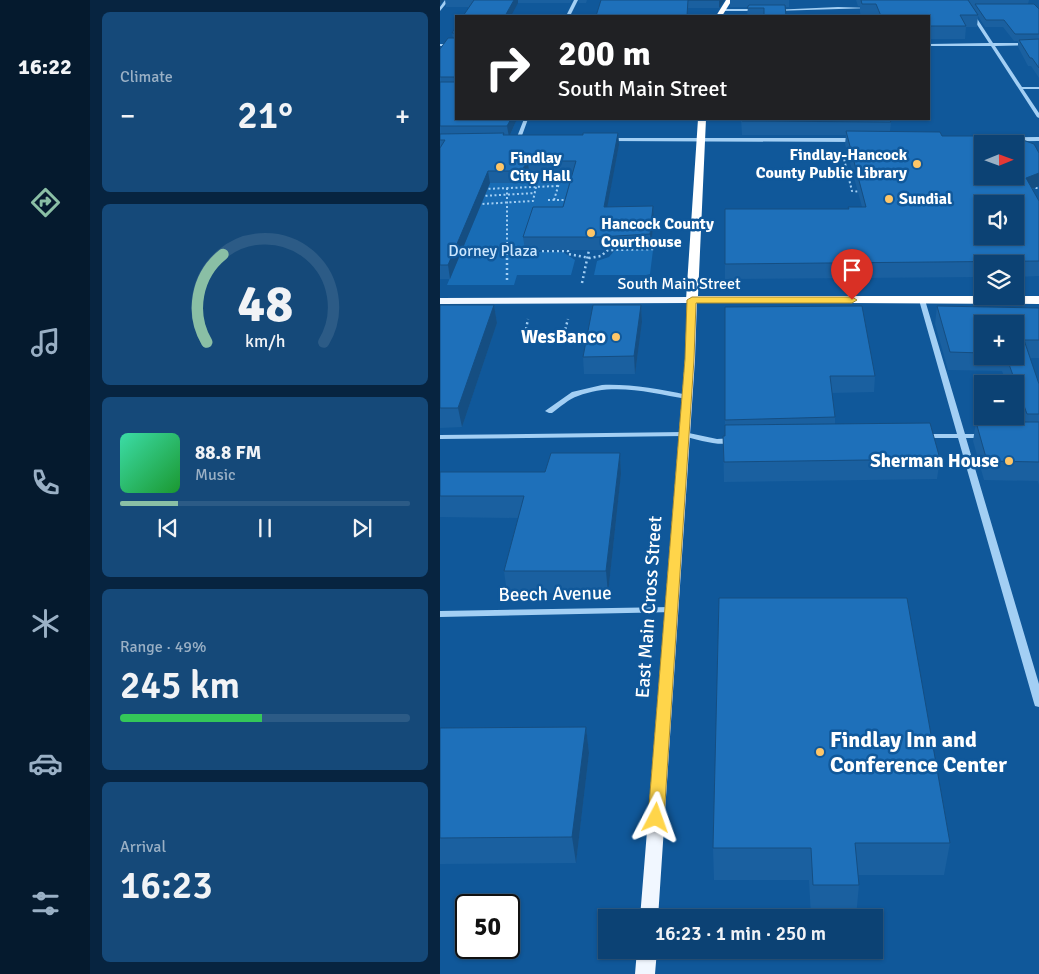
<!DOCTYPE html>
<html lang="en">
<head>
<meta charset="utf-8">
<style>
  :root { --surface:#0c4274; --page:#154979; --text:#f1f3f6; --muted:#9ab0c5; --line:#2c5b86; --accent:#8abfa5 }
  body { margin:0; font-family:Signika,sans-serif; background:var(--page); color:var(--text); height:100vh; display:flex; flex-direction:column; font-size:19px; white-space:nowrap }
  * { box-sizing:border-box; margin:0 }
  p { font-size:16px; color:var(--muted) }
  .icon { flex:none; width:28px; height:28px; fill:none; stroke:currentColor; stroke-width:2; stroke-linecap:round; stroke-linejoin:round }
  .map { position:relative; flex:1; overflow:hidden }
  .panel { display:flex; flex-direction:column; gap:12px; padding:12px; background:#072440; width:350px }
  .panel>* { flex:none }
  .top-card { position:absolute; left:15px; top:15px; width:475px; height:105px; border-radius:0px; box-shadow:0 1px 4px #0004,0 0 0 1px var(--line); background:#202124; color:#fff; overflow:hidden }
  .needle { width:32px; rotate:89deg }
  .fabs { position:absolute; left:534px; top:135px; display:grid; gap:10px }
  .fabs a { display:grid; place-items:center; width:50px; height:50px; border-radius:0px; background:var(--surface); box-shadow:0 1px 4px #0004,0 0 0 1px var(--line); font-size:25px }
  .speed { position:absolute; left:15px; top:894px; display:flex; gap:10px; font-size:25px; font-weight:700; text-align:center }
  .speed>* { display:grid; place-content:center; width:65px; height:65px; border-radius:50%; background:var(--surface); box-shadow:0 1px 4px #0004,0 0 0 1px var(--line); line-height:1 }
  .speed .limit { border:2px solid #111; border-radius:8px; background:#fff; color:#111 }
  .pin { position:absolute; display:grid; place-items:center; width:42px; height:42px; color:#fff; margin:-51px -21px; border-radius:50% 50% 50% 0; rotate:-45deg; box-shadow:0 0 5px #0007 }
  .pin .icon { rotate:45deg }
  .me { position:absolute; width:55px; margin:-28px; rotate:4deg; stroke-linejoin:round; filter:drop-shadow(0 0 4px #0008) }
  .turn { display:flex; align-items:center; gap:18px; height:105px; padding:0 20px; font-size:22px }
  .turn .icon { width:65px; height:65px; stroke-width:2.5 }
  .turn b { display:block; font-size:35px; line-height:42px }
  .big { font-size:38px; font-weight:600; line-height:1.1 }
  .panel .card { flex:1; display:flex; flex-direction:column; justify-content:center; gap:8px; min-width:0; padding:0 18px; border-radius:8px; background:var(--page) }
  .panel .dial { align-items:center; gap:0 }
  .dial svg { height:130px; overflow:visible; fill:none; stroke:var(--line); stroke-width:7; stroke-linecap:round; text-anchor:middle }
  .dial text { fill:var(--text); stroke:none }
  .song { display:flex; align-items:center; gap:15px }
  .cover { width:60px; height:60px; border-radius:8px; background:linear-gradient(135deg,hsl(160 70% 55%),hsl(130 70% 35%)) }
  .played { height:5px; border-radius:2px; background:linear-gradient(90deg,var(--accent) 20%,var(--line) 20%) }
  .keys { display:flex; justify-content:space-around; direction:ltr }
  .heat { display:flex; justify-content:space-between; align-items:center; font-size:28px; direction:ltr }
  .charge { height:8px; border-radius:4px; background:linear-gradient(90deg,#34c759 49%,var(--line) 0) }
  .trip { position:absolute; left:158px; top:909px; width:285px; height:50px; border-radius:0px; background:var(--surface); box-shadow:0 1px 4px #0004,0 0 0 1px var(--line); font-weight:600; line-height:50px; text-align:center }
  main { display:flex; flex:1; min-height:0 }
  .menu { display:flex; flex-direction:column; width:90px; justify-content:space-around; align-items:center; background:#051a2e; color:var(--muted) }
  .menu .icon { width:35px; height:35px }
  .menu .active { color:var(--accent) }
  .menu b { font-size:22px; color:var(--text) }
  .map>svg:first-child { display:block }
  .green { fill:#186cb5 }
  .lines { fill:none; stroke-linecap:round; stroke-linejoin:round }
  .path-far1 { stroke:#a3cff4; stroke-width:2; stroke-dasharray:2 2.5; stroke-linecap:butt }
  .path { stroke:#a3cff4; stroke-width:2.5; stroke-dasharray:2 3; stroke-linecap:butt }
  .minor { fill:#a3cff4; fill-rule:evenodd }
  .major { fill:#f1f7ff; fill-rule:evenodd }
  .highway { fill:#fff; fill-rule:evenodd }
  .wall { fill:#1a60a0; fill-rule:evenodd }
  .shaded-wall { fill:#154e82 }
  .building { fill:#1e70ba; stroke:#154e82; fill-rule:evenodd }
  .route { fill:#ffd54a; stroke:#a68a30 }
  .poi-dot { fill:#ffc667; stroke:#10589a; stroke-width:2 }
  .labels { text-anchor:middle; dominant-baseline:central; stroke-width:5; stroke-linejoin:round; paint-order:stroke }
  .far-poi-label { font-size:16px; font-weight:bold; fill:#fff; stroke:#10589a; text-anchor:start }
  .far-park-label { font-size:16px; fill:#cce7fe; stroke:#10589a }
  .far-street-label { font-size:16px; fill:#fff; stroke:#10589a }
  .poi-label { font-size:19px; font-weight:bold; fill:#fff; stroke:#10589a; text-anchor:end }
  .street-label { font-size:19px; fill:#fff; stroke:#10589a }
  .near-poi-label { font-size:22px; font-weight:bold; fill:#fff; stroke:#10589a; text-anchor:start }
</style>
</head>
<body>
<main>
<nav class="menu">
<b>16:22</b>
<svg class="icon active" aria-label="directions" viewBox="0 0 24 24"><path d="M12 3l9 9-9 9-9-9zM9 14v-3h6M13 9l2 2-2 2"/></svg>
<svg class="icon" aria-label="music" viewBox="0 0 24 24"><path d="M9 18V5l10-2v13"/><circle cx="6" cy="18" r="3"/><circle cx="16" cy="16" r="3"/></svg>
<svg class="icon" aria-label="phone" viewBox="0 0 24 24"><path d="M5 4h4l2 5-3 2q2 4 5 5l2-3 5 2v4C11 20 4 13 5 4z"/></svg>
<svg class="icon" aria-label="climate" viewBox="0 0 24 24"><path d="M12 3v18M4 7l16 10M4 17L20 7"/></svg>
<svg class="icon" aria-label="car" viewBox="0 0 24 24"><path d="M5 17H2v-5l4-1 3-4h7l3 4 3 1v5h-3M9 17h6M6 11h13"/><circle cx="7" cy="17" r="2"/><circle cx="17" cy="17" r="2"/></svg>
<svg class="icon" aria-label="filters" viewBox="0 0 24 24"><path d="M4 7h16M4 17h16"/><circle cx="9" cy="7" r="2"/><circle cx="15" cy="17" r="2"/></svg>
</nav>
<section class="panel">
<div class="card"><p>Climate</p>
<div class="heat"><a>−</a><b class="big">21°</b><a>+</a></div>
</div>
<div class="card dial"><svg viewBox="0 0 100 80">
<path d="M14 69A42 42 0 1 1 86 69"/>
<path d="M14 69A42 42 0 0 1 24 15" stroke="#8abfa5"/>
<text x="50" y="56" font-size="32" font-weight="700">48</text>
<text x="50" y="72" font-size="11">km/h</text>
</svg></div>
<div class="card">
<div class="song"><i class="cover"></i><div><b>88.8 FM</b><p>Music</p></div></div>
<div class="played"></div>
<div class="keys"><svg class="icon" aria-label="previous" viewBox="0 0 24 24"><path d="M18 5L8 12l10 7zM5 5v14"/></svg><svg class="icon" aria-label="pause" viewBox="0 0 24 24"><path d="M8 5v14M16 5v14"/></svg><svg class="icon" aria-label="next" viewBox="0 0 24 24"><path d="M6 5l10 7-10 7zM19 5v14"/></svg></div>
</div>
<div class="card"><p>Range · 49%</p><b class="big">245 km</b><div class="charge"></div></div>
<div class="card"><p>Arrival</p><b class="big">16:23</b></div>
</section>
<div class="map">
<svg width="599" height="974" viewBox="0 0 599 974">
  <rect width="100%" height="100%" fill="#10589a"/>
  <path class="green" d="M87 172H137L147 212 94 220 84 252H123L135 260 131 275H77L74 285H7L40 206 0 183H82Z
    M175 250H213L210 274 206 275H154L157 261 169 257Z"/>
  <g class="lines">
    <path class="path-far1" d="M403 155 412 191 421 192
      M67 188V249
      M591 188H599
      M44 189 118 186
      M41 196 95 193
      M108 200H127
      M114 200 123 170
      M41 201V204L93 201 96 187"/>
    <path class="path" d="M67 248V283
      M67 251H128V254L150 258 161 256 168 250 215 249
      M142 283 149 250
      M85 334 88 319
      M124 334 128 319"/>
    <path class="minor" d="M5 0H9L0 11V7Z
      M134 0H138L130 16H126Z
      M521 0H525L553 43H599V45L555 46 582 87H599V89H583L599 113V118L597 117 551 46H489V44L549 43Z
      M398 7 432 8 334 11 332 10Z
      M283 9H318L320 10 318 11H282Z
      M0 44H16V46H0Z
      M84 119H88L80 141 75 142Z
      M599 137V141L533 142 530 140 533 138Z
      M168 138H417L420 140 417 142 166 141V139Z
      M482 298 485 300 525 434H544L548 436 544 438H526L599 684V707L595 706 594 703 518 438H482L478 436 482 434H517L479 300Z
      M162 385C191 384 219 389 247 395L251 397 247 399C212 393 173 382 138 396 129 399 120 407 112 413H109L105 411 132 392Z
      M244 432 277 439 294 438 298 440C286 449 258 440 244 436L0 439V435Z
      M231 607 235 608 236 610 235 612 0 617V611Z"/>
    <path class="major" d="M252 297 257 300 255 359 218 918H200L245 359 247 303 0 304V298Z
      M197 950H217L215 974H195Z"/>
    <path class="highway" d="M286 0H292L282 16H276Z
      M258 119H266L258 296H599V304L248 302 246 300Z"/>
  </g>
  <path class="wall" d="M5 0H132L130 3H78L30 7H6Z
    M138 0H147L146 3H139Z
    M161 0H285L279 8H248Z
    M290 0H349V7H345L324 16 307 15 308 7H290Z
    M416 0H589L588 4 599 9V78L591 66H588L578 47V41H574L563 27H545L538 16 537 27H526L525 39H489V16H421L420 12V6H418Z
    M16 27V119H77L70 135H143L178 133 179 145 167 207 213 206 214 219 211 247 160 250H85L83 237 123 207 132 172H89L82 183H50L10 279H0V49L13 38 12 33Z
    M301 119H449L451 122 450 131 544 141 599 186 592 189 599 201V276L575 277V264H542V277L285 279V209H408V207H422L405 144 406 135H302Z
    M0 305H54L57 323 22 427 0 428Z
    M201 305 202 322 195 374H144L143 357Z
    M497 306 599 308V358H590L599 384V485L598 481 544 480 533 441 536 422H580L575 407V384H567L562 371 508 370 495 324ZM542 324 575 356H542Z
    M285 307 435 376 434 392 392 393 395 417V424L500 459 497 479 284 482 283 436H285Z
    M180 453 181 474 168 594 67 593 64 571 78 518 0 517V472H105Z
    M279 598 510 843 504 875H418L419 885 416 917H371L369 880H274L273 848Z
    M146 727 149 753 136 863 0 864V728Z"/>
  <path class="shaded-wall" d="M0 0H4L0 5Z
    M74 0H78V3L71 16H65Z
    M279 0H285L279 8Z
    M71 119H77L69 137 67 126Z
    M178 133 179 145 165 219 164 207Z
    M88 161 89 172 82 183 81 171Z
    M48 171 50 183 10 279 8 265Z
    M599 173V186L584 192 586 178Z
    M213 206 214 219 211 247 210 234Z
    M54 305 57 323 22 427 18 408Z
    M201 305 202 322 195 374 194 356Z
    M180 453 181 474 168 594 166 571Z
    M146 727 149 753 136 863 132 837Z"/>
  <path class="building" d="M34 0H74L65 16H23Z
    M161 0H279H248L247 16H156Z
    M421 0H528L538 15H520L526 26H489V16H441L436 4H422Z
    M535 4H594L599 9V34H575L564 20H546Z
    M309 5H345L346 16H324V8H307Z
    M16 27V79L15 77H0V49L8 38H16V33H12Z
    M599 39V68L592 58H590L579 40Z
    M16 79V119H71L67 126H0V82H15Z
    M302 119H449L451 122 302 121Z
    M406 131 500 132 502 136H541L544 141 583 140 594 144 599 153V173L586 178 599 201V261L285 264V209H409L408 207H426ZM542 144H575V176H542ZM542 204H575V236H542Z
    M64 133 63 135H143V133H178L164 207 213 206 210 234 159 237H83L93 207H123L136 161H88L81 171H48L8 265H0V148L5 140H0V134Z
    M0 305H54L18 408H0Z
    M153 305H201L194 356 143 357Z
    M422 306 435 376H390L395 417 285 420V307Z
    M497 306 599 308V340H584L599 384V414H587L566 356H575V324H542V353L510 352Z
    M536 422H599V462L547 461Z
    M490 423 500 459 284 462 283 436H285V425Z
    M111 453H180L166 571H64L84 496H0V472H105Z
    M279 598H467L510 843H415L419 885H373L371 848H273Z
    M146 727 132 837 0 838V728Z"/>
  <path class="route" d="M252 297H412L417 300 412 303H256L254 359 224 818 222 823 216 824 211 823 208 818 245 359 247 300Z"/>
  <g class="poi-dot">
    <circle cx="477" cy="164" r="5"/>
    <circle cx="60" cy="167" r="5"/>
    <circle cx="449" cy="199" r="5"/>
    <circle cx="151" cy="233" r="5"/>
    <circle cx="176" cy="337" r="5"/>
    <circle cx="569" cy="461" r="5"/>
    <circle cx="380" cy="752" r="5"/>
  </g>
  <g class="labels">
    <g class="far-poi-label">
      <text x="467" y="155" text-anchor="end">Findlay-Hancock<tspan x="467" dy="18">County Public Library</tspan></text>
      <text x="70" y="158">Findlay<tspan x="70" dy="18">City Hall</tspan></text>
      <text x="459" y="199">Sundial</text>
      <text x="161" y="224">Hancock County<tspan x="161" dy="18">Courthouse</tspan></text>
    </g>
    <g class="far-park-label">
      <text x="53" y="251">Dorney Plaza</text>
    </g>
    <g class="far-street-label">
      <text x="239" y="284">South Main Street</text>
    </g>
    <g class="poi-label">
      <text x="166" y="337">WesBanco</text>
      <text x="559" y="461">Sherman House</text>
    </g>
    <g class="street-label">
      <text transform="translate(115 594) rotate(-1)">Beech Avenue</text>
      <text transform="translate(209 607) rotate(-86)">East Main Cross Street</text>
    </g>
    <g class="near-poi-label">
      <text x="390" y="739">Findlay Inn and<tspan x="390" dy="25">Conference Center</tspan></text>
    </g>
  </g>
</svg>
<div class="fabs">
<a><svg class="needle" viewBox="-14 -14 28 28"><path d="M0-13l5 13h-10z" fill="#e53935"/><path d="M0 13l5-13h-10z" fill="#9ab0c5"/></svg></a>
<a><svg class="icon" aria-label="sound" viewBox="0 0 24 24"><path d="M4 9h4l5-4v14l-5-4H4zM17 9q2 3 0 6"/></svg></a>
<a><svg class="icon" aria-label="layers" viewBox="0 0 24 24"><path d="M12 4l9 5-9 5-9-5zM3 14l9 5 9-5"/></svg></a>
<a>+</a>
<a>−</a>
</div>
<div class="speed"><div class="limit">50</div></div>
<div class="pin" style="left:412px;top:300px;background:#d93025"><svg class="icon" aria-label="arrive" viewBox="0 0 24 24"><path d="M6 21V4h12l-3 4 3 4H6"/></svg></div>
<svg class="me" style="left:216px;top:818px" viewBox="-20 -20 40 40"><path d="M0-17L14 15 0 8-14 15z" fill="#ffd54a" stroke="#fff" stroke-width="4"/></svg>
<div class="trip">16:23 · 1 min · 250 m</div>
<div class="top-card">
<div class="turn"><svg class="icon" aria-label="right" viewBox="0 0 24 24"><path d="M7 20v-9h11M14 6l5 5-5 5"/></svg><div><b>200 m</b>South Main Street</div></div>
</div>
</div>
</main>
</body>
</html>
